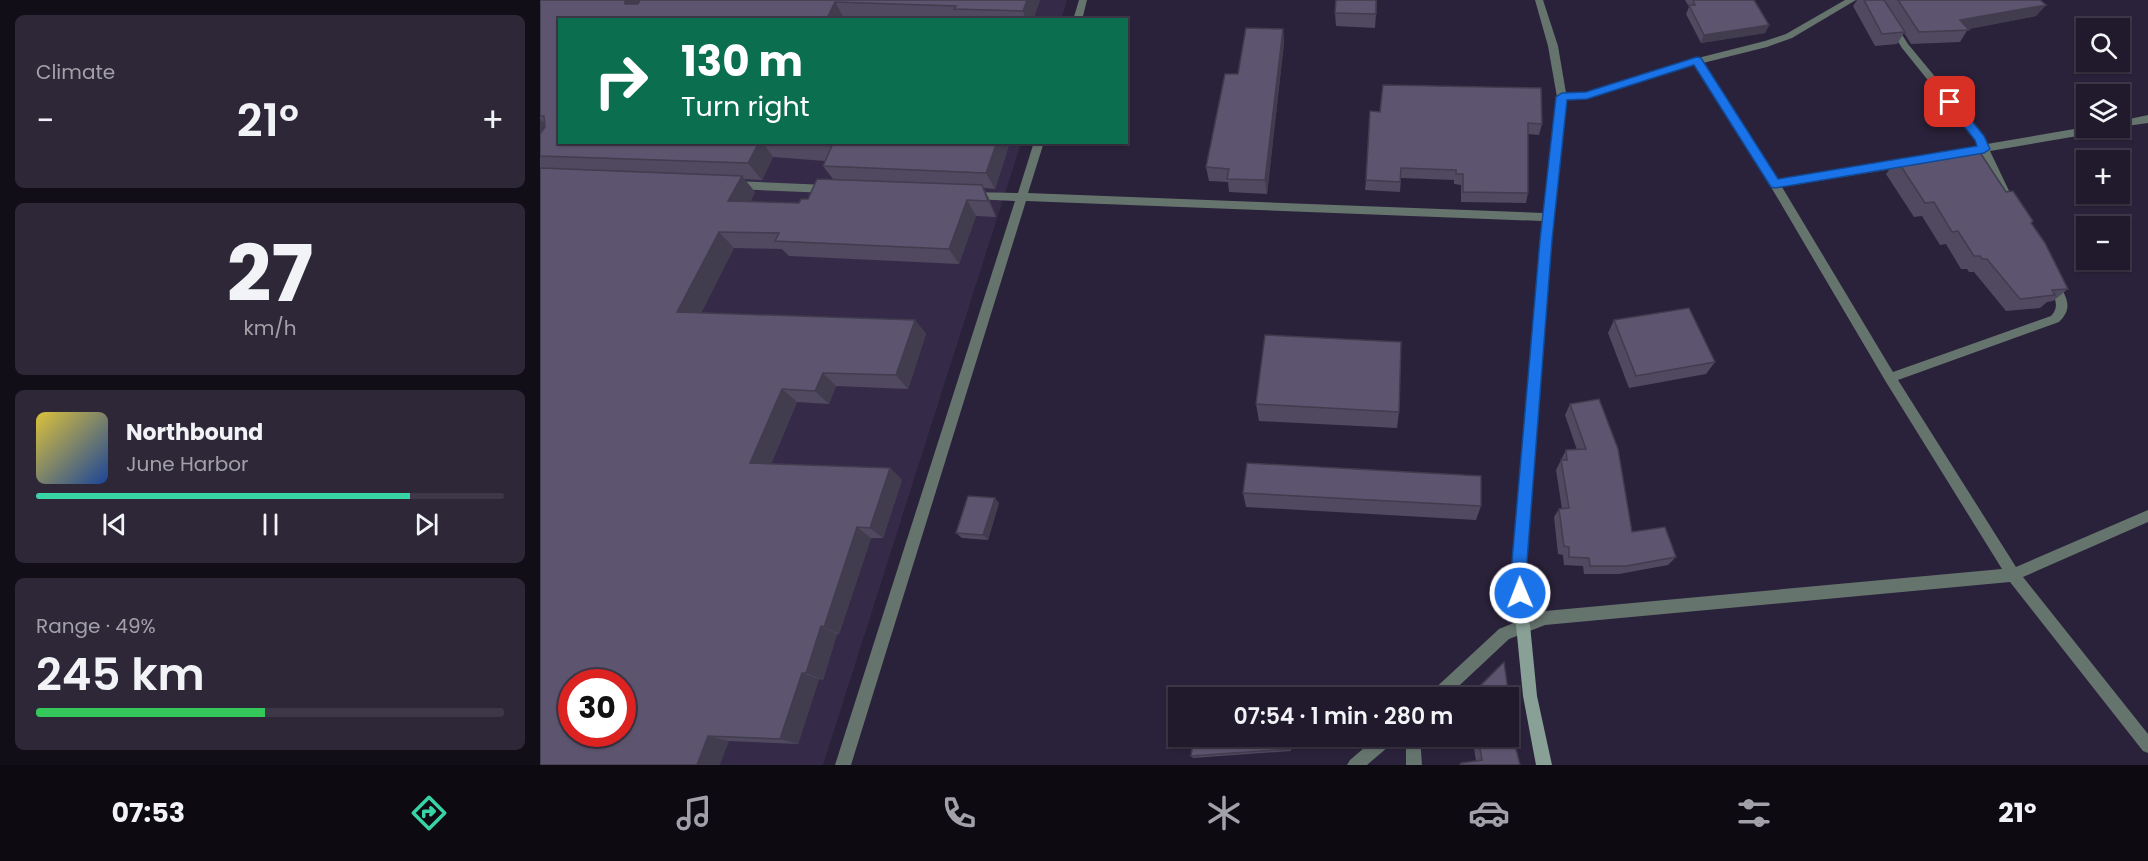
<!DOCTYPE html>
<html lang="en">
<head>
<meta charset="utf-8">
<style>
  :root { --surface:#201a2c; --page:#2d2738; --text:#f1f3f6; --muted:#a2a1a9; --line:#3d3848; --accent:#39d4a5 }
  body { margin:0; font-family:Poppins,sans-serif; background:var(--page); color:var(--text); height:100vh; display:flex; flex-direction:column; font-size:22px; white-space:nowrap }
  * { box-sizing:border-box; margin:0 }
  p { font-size:20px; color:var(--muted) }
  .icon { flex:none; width:33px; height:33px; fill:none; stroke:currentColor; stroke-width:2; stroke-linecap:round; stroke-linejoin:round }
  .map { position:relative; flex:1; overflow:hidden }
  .sheet { display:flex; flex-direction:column; gap:15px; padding:15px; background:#120e18; width:540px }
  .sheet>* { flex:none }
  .hud { position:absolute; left:18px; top:18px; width:570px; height:126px; border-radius:0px; box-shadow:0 2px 4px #0004,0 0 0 2px var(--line); background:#0b6e4f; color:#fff; overflow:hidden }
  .fabs { position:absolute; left:1536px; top:18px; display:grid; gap:12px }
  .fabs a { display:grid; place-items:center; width:54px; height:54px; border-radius:0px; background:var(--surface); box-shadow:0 2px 4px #0004,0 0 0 2px var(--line); font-size:30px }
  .speed { position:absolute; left:18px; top:669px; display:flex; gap:12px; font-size:30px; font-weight:700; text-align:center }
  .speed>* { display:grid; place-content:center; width:78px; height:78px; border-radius:50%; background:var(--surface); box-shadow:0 2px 4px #0004,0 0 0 2px var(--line); line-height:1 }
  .speed .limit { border:9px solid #d22; background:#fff; color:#111 }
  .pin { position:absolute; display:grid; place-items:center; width:51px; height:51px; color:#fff; margin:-26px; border-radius:12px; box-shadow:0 3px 9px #0006 }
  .me { position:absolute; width:66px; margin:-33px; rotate:359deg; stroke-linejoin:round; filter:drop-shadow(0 0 4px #0008) }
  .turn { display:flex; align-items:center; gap:21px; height:126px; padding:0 24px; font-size:27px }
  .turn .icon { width:78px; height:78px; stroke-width:2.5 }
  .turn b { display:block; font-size:42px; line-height:51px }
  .big { font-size:45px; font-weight:600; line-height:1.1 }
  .sheet .tile { flex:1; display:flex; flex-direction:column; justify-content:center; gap:9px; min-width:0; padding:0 21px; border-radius:9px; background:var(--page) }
  .sheet .dial { align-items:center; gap:0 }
  .dial b { font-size:78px; line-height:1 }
  .song { display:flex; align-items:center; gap:18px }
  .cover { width:72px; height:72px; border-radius:9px; background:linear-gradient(135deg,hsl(50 70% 55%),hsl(220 70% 35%)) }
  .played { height:6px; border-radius:3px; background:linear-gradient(90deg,var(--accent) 80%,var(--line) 80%) }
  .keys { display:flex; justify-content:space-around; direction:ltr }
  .heat { display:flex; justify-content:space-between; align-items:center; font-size:33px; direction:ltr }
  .charge { height:9px; border-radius:4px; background:linear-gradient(90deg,#34c759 49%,var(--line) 0) }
  .trip { position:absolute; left:628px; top:687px; width:351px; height:60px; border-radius:0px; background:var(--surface); box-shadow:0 2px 4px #0004,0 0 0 2px var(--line); font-weight:600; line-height:60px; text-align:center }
  .tab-bar { display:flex; height:96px; justify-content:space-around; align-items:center; background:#0d0a12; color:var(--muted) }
  .tab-bar .icon { width:42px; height:42px }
  .tab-bar .selected { color:var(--accent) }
  .tab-bar b { font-size:27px; color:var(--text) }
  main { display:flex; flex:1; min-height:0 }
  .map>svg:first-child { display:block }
  .built { fill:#352b49; fill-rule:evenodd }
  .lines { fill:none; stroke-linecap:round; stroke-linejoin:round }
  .street { fill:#66746e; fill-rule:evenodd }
  .secondary { fill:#89a096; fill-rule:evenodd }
  .wall { fill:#50495f; fill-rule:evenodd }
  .shaded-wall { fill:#413c4e }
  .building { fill:#5d556f; stroke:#413c4e; stroke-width:1.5; fill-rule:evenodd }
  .route { fill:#1a73e8; stroke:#114b97; stroke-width:1.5 }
</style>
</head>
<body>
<main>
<section class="sheet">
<div class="tile"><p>Climate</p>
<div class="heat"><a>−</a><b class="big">21°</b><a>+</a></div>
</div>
<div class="tile dial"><b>27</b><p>km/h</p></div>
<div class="tile">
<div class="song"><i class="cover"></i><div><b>Northbound</b><p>June Harbor</p></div></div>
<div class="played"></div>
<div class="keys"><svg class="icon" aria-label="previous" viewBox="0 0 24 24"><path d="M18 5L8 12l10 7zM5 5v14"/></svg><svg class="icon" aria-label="pause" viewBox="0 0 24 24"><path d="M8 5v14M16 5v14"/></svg><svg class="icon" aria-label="next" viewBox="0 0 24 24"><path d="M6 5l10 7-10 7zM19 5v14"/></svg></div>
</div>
<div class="tile"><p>Range · 49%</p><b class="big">245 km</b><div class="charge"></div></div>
</section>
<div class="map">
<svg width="1608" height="765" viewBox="0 0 1608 765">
  <rect width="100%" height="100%" fill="#2a223a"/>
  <path class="built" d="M0 0H527L521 20H20V142L481 143 283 765H0ZM32 682H82V734H32Z"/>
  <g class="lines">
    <path class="street" d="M539 0H547L542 20H533Z
      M995 0H1003L1018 46 1026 93 1047 92 1154 59 1225 41 1246 34 1305 0H1316L1252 38 1227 47 1163 63 1238 180 1370 158 1374 159 1375 162 1370 166 1242 187 1353 372 1511 316C1522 305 1512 293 1506 281L1508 278H1516C1525 296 1535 306 1519 322L1358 380 1476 567 1608 510V522L1483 577 1608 734V753L1603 751 1470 582 1005 625 969 639 906 698H888L890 693 959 629 976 622 973 561 1002 221 486 201 311 765H295L475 201 433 199 429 198 428 195 429 192 478 193 494 142H504L488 193 1003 213 1017 97 1008 46ZM1155 65 1231 187 1346 382 1462 569 1005 611 990 617 987 561 1013 217 1027 100 1047 98Z
      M1332 0H1340L1368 44 1444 136 1447 144 1546 127 1566 128 1561 132 1450 151 1471 195 1466 199 1462 198 1441 153 1408 159 1404 158V152L1438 146 1436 140 1362 48Z
      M1608 115V123L1580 127V121Z
      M194 181 287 185 292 189 287 193 194 189 189 185Z
      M838 736H857L855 741 827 765H807L810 760Z
      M866 736H880L882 765H866Z"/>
    <path class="secondary" d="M983 618 988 620 990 625 997 696 1012 765H996L983 696 976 625 978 620Z"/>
  </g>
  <path class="wall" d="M0 0H500L493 20H20V142H470L455 189 444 188 450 201 456 217 436 216 419 264 249 256 242 249 194 248 161 313 375 320 386 334 368 389 296 386 289 404 257 402 231 464 350 468 362 480 343 538H331L299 634H297L283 680 279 679 258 744 189 741 0 765ZM233 157 285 161 283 166 293 179 268 199 259 203 210 202 215 192 204 179 222 180Z
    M837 0 835 28 796 26 795 13Z
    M1145 0H1214L1229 25 1225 33 1161 43 1146 14 1149 7Z
    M1317 0H1500L1506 5 1496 16 1428 29 1420 42 1371 44 1364 33 1357 44 1335 46 1313 6Z
    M743 29 744 43 727 194 689 192 688 182 669 181 666 167 698 74Z
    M840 112 1002 124 999 135 988 134V193L986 203 921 202V185L914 184V180L861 178 860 192 825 190 826 180Z
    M1357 160 1466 192 1491 223 1528 289 1513 301 1507 302 1500 308 1466 311 1434 272H1429L1427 269H1421L1406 244 1400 245 1382 216 1374 217 1346 174Z
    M1074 320 1175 362 1166 374 1089 388 1068 333Z
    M716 404 859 412 857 428 719 421Z
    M1030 404 1092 532 1136 557 1128 565 1079 574H1044L1043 566 1024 565 1023 555 1018 554 1014 517 1019 509H1022L1016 470 1026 450H1037L1025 415Z
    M703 493 941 506 936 520 706 507Z
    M459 503 448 540 422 538 416 533Z
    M751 736V751L653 758 651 756Z
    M932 736H969L974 741 980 765H919L921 763 936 761Z"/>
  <path class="shaded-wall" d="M86 0H112L99 19 85 4V1Z
    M487 0H500L493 20H486L483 11Z
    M295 2 305 20H286Z
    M1506 5 1496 16 1424 30 1420 20Z
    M1229 25 1225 33 1161 43 1164 35Z
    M743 29 744 43 727 194 725 180Z
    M0 119 14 133 0 152Z
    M219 142H222L233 157 222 180 208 163Z
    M457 142H470L455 189 446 173Z
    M202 176 215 192 202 217 188 201Z
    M442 185 450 201 456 217 448 201Z
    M427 200 436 216 419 264 409 249Z
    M179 232 194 248 154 327 137 312Z
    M375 320 386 334 368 389 356 375Z
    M283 373 296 386 289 404 275 391Z
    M242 389 257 402 226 475 210 463Z
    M350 468 362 480 343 538 330 528Z
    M455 498 459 503 448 540 443 535Z
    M317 527 331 538 299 634 284 627Z
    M281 626 297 634 283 680 266 673Z
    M262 673 279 679 258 744 240 739Z
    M168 736 189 741 180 765H157Z"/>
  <path class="building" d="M0 0H86L85 1V4H98L100 0H487L483 11 414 9 416 6 295 2 286 20H20V142H219L208 163 0 156V134L5 127 4 116H0Z
    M796 0H836V14L795 13Z
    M1153 0H1214L1229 25 1164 35 1149 5H1155Z
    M1324 0H1344L1365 32 1342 34Z
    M1358 0H1500L1506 5 1420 20 1429 30 1379 32Z
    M706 28 743 29 725 180 687 179 689 169 666 167 685 74H698Z
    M843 85 1001 88 1002 124 988 123V193L923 192V174H916V170L861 168 860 182 826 180 830 111 840 112Z
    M245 142H457L446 173 283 166 292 146Z
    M1439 151 1466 192 1473 191 1493 221 1491 223 1505 243 1528 289 1512 290 1515 295 1480 299 1447 259H1442L1440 256H1434L1418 231 1412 232 1394 202 1385 203 1357 160Z
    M0 168 202 176 188 201 259 203 261 199H268L277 179 442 185 448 201 427 200 409 249 235 241 239 233 179 232 137 312 375 320 356 375 283 373 275 391 242 389 210 463 350 468 330 528 317 527 284 627 281 626 266 673H262L240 739 168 736 157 765H0ZM32 682H82V734H32Z
    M1149 308 1175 362 1096 376 1074 320Z
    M725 335 861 342 859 412 716 404Z
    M1059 399 1078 449 1092 532 1125 527 1136 557 1086 566H1050L1049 558 1029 557V547L1024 546 1019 509 1029 508 1021 460H1027L1026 450 1046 449 1030 404Z
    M707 463 941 476V506L703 493Z
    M428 496 455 498 443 535 416 533Z
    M964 662 969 698H932L931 695Z
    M660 694 706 697V698H659Z
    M969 699 974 741 980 765H922L921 763 942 760 938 736H969Z
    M654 736H750L751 749 651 756Z"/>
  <path class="route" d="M1157 57 1161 58 1238 179 1437 146 1435 140 1405 102 1410 98 1414 99 1444 136 1450 149 1444 153 1235 188 1231 187 1154 65 1047 99 1027 100 1012 240 987 561 988 593 986 599 980 601 975 599 973 593 972 561 1000 240 1016 97 1022 93 1046 92Z"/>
</svg>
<div class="fabs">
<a><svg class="icon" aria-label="search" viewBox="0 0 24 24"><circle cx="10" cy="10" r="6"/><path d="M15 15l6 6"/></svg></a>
<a><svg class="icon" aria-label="layers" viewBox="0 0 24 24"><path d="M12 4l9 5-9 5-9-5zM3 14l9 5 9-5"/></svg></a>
<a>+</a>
<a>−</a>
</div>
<div class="speed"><div class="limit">30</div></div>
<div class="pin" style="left:1410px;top:102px;background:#d93025"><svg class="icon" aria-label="arrive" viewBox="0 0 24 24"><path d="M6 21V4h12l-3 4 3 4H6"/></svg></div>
<svg class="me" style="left:980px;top:593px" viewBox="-20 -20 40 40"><circle r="17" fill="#1a73e8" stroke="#fff" stroke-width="3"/><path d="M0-11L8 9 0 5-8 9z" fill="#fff"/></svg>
<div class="trip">07:54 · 1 min · 280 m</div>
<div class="hud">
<div class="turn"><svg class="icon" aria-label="right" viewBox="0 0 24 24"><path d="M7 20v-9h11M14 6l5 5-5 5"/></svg><div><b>130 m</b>Turn right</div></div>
</div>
</div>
</main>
<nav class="tab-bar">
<b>07:53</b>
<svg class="icon selected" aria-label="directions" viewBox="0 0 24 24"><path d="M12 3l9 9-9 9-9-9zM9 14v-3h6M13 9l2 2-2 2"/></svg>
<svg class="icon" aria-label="music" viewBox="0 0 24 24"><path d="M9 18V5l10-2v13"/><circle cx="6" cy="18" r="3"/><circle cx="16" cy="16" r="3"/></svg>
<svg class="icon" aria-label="phone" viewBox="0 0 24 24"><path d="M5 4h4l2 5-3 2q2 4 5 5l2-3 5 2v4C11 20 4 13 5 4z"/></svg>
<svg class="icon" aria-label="climate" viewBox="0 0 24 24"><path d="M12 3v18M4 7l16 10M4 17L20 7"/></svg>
<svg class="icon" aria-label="car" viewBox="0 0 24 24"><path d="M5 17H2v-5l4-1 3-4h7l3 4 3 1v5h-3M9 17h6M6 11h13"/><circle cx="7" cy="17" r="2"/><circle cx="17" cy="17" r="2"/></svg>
<svg class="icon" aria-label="filters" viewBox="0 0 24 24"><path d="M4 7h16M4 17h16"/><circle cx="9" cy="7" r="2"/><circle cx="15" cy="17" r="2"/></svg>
<b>21°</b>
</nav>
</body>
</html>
